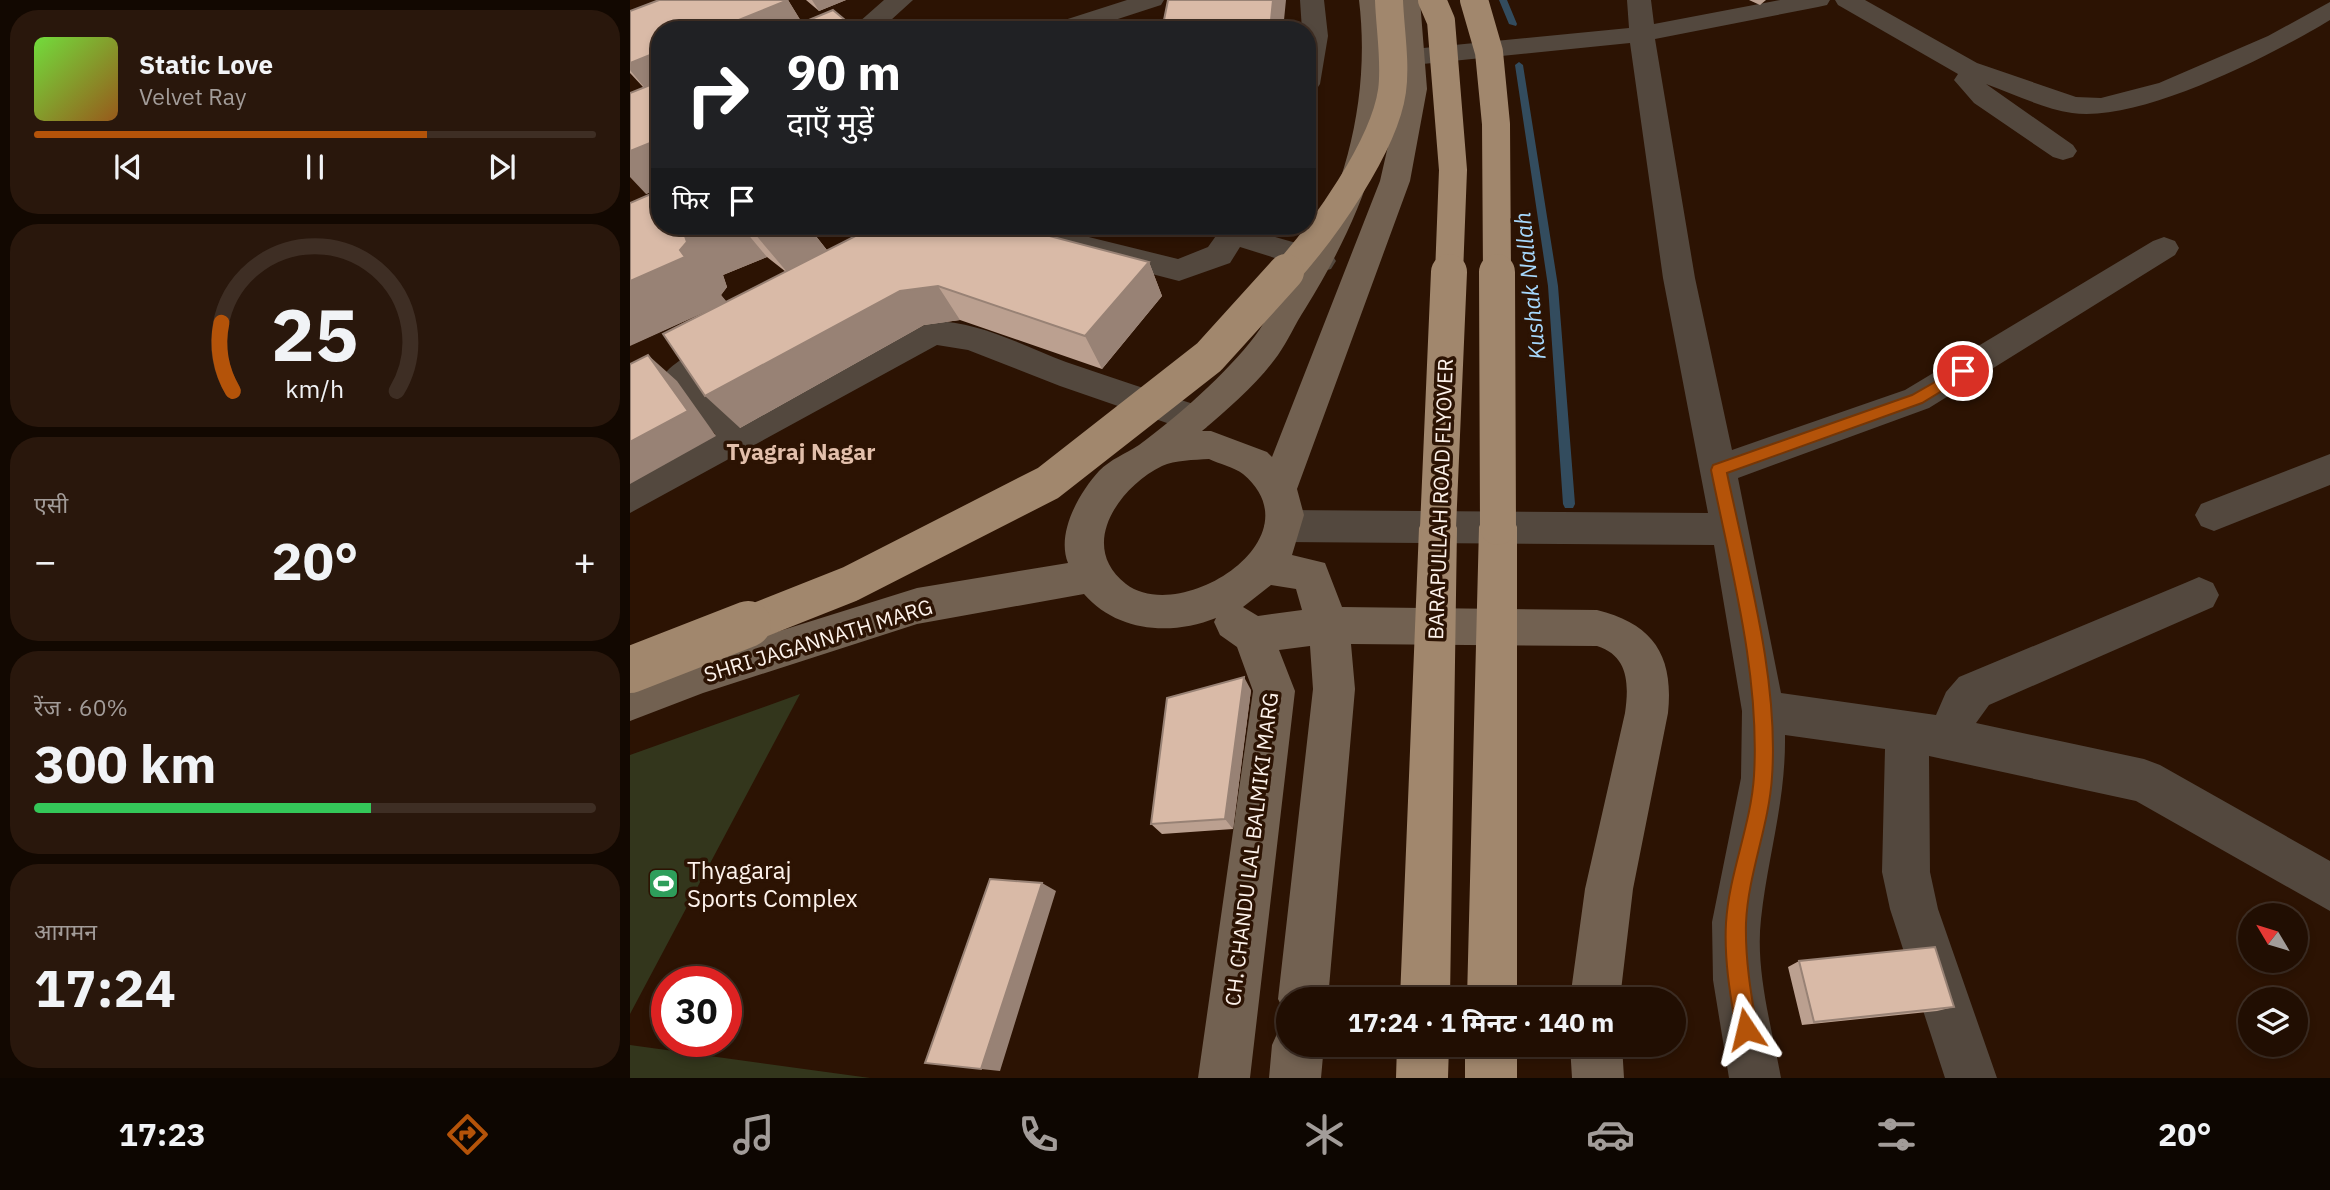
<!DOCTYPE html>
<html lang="hi">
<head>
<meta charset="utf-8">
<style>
  :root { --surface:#210e02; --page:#29170c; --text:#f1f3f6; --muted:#a29c99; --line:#3e2e24; --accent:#b45309 }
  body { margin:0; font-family:"IBM Plex Sans","Noto Sans Devanagari",sans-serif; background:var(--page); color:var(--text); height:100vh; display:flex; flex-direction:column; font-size:26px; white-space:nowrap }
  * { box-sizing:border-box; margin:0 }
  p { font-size:23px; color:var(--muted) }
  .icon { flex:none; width:38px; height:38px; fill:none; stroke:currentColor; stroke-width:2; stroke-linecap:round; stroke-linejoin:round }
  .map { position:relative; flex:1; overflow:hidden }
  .sheet { display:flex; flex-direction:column; gap:10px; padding:10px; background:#120801; width:630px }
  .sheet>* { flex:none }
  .hud { position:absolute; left:21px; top:21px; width:665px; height:214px; border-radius:28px; box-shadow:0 4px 10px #0003,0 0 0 2px var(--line); background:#202124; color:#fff; overflow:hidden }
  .needle { width:46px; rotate:308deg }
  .tools { position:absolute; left:1608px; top:903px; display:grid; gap:14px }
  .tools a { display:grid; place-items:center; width:70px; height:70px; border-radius:50%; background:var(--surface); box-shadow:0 4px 10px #0003,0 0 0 2px var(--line); font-size:35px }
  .speed { position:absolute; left:21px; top:966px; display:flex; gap:14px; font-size:35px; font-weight:700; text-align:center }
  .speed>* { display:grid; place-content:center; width:91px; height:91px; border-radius:50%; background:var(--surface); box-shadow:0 4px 10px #0003,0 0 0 2px var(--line); line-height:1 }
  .speed .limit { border:10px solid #d22; background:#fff; color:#111 }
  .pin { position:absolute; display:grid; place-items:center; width:60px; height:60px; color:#fff; margin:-30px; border:4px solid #fff; border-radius:50%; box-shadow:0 2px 7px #0007 }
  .me { position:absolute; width:77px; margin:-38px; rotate:350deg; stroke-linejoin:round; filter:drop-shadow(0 0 5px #0008) }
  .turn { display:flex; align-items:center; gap:24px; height:147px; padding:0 21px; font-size:32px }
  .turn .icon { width:91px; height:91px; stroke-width:2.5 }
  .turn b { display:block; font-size:49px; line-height:60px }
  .then { display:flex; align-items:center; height:66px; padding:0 21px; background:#0003; gap:14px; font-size:26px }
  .big { font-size:52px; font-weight:700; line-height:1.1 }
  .sheet .widget { flex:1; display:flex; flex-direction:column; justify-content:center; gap:10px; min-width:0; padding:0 24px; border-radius:28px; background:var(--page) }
  .sheet .dial { align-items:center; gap:0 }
  .dial svg { height:182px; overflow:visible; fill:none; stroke:var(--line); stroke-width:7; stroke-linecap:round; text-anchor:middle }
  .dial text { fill:var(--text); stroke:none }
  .song { display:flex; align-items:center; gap:21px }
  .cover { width:84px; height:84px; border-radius:10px; background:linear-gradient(135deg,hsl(100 70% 55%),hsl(30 70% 35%)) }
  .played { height:7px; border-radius:4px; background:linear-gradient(90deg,var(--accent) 70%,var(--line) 70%) }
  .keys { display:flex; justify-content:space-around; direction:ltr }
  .heat { display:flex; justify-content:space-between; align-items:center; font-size:38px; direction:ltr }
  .charge { height:10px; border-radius:5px; background:linear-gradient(90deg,#34c759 60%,var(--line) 0) }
  .trip { position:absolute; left:646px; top:987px; width:410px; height:70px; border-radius:35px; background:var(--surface); box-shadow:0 4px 10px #0003,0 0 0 2px var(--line); font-weight:700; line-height:70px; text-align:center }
  .menu { display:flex; height:112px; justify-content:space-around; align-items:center; background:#0d0601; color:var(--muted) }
  .menu .icon { width:49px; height:49px }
  .menu .selected { color:var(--accent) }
  .menu b { font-size:32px; color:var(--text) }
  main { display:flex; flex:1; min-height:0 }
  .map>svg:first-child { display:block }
  .green { fill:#33361c }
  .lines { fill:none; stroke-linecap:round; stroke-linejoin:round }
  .stream { fill:#334c5e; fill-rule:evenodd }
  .street { fill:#53483e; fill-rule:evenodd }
  .secondary { fill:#726151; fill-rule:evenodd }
  .highway { fill:#a1876d; fill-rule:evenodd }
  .highway-bridge-far2 { stroke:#a1876d; stroke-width:28 }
  .highway-bridge-far1 { stroke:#a1876d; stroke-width:36 }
  .highway-bridge { stroke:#a1876d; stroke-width:46 }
  .wall { fill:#bba090; fill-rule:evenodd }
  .shaded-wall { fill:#988275 }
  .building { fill:#d9baa7; stroke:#988275; stroke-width:2 }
  .route { fill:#b45309; stroke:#753606; stroke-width:2 }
  .labels { text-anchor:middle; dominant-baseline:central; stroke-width:7; stroke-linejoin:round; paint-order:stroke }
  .street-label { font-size:21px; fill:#fdf2eb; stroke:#2c1303 }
  .water-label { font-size:23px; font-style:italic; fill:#a6d8fd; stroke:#2c1303 }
  .neighbourhood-label { font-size:23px; font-weight:bold; fill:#e2bfab; stroke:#2c1303 }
  .near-poi-label { font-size:24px; fill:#fdf2eb; stroke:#2c1303; text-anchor:start }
</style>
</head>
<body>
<main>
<section class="sheet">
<div class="widget">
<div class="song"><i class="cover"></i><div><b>Static Love</b><p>Velvet Ray</p></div></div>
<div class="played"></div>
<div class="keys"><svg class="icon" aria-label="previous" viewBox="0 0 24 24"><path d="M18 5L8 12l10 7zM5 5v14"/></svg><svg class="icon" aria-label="pause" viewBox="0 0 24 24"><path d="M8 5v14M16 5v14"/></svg><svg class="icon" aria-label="next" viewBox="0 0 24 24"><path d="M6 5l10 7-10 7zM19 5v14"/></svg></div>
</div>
<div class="widget dial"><svg viewBox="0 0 100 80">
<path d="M14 69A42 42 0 1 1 86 69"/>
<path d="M14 69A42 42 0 0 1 9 39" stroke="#b45309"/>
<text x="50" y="56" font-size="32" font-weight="700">25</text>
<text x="50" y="72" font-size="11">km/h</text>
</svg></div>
<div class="widget"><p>एसी</p>
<div class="heat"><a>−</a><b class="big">20°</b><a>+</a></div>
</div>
<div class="widget"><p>रेंज · 60%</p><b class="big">300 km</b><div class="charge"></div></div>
<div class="widget"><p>आगमन</p><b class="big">17:24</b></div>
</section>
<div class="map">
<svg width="1700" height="1078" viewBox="0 0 1700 1078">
  <rect width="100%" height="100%" fill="#2c1303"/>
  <path class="green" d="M170 694 0 1014V755Z
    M0 1045 240 1078H0Z"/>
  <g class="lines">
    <path class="stream" d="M869 0H877L887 24 886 26 879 24Z
      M889 62 893 65 928 286 945 504 943 508H935L933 504 918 286 885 65Z"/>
    <path class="street" d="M254 0H283L250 30H220Z
      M497 0H534L531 5 454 30H416L419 25Z
      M670 0H694L698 36 690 84 686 90 677 92V30H672Z
      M997 0H1021L1024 24 1150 0H1200L1197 5 1188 7 1025 39 1065 278 1102 450 1275 390 1523 241 1534 237 1545 241 1549 248 1545 255 1299 408 1108 478 1151 693 1306 715 1316 692 1329 677 1555 583 1569 577 1583 583 1589 595 1583 607 1359 705 1346 723 1514 759 1530 765 1700 861V911L1506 801 1299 756 1300 872 1308 909 1367 1078H1315L1260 909 1252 872 1255 749 1155 735C1156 801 1138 855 1131 919 1125 971 1142 1028 1151 1078H1099L1083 980 1082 922 1111 778 1112 711 1084 545 653 542 640 537 634 526 640 515 653 510 1078 513 1033 278 1000 43 783 65 774 63 770 57 774 51 783 49 999 28Z
      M1205 0H1235L1347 63 1446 97 1471 98 1529 83 1638 36 1700 2V20C1642 55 1510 123 1442 113 1414 109 1384 94 1356 84L1443 145 1447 151 1443 157 1433 160 1423 157 1344 103 1324 80 1328 74 1208 5Z
      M359 226H414L548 259 578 247 593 226H623L621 230 701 253 706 261 701 269 690 272 610 247 600 263 549 281 363 233Z
      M302 321C349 321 393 346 436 362 482 378 529 393 576 408L581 418 576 428 563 432 430 386 338 350 307 345 0 513V480L85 434 40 383 35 374C42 362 92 332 106 333 110 333 113 335 117 336L122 345 117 354 75 377 114 419Z
      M1700 454V485L1584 531 1571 526 1565 515 1571 504Z"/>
    <path class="secondary" d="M729 0H753C771 118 736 210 675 309 665 324 658 341 648 355 627 384 599 408 572 431H581L637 452 642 457 750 181 771 89 766 0H790L797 89 780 181 667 489 674 515 662 555 695 563 712 607 967 610C1023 624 1044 655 1038 713L1003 889 990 999H940L955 889 995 713C999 685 999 656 967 646L721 644 725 689 698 999H658V1018L648 999 683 689 680 646 649 650 665 691 620 1078H568L623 691 607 647 590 635 584 622 586 618C541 636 487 632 454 594L287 624 73 693 0 721V681L73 655 287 588 438 563C426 533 449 493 469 471 481 459 495 454 509 445 546 418 597 373 625 336 634 324 641 309 650 296 658 284 667 273 674 261 719 182 740 90 729 0ZM579 459C589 464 604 467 613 474 689 538 551 626 496 584 447 546 489 487 532 466 545 460 564 460 579 459ZM641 585 666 589 672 610 628 616 613 607Z
      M658 1023V1045H694L691 1078H639L642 1045 650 1027Z
      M940 1045H992L994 1078H942Z"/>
    <path class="highway" d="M868 511 882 516 887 527V999H837L849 527 854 516Z
      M808 512 822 517 827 528 820 999H770L789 528 794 517Z
      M767 1045H819L818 1078H766Z
      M835 1045H887V1078H835Z"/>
    <path class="highway-bridge-far2" d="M802 0 811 21 823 170 819 274
      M844 0 859 52 866 124 867 274
      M655 274C693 232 754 147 762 91 766 63 760 29 759 0"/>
    <path class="highway-bridge-far1" d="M867 272 868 527
      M808 528 819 272
      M114 626 220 584 418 483 579 357 656 272"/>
    <path class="highway-bridge" d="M0 670 118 624"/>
  </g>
  <path class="wall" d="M158 0 172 23 227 30H30V188L16 194 13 87 0 73V11Z
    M176 0H216L189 11Z
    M1119 0H1136L1130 5Z
    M30 226H178L197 250 519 262 532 296 472 369 330 320 294 325 110 428 88 306 3 344ZM137 257 156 272 96 302 91 295 97 287 93 275Z
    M538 226H575L569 234Z
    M621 690 603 829 532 834 521 824Z
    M1169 961 1324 1007 1307 1011 1172 1025 1158 967Z"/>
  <path class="shaded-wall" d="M158 0 176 29 173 30H84Z
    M182 0H216L189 11Z
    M643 0H656L653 30H640Z
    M30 51V89L19 93 0 70V63Z
    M30 139V188L16 194 0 177V151Z
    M63 226H111L137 257 93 275 97 287 91 295 97 302 0 346V281L50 250 53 230Z
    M122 226H178L199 253 157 272 119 227Z
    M566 226H575L569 234Z
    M519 262 532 296 472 369 455 336Z
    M308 286 330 320 294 325 110 428 75 396 270 291Z
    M18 355 47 381 86 436 0 484V442Z
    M614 677 621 690 603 829 595 819Z
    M412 883 426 891 370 1071 351 1069Z"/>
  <path class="building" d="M29 0H158L84 30H30V51L0 63V11Z
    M538 0H643L640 30H532Z
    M203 10 227 30H155Z
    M30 81V139L0 151V93Z
    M30 190V226H63L53 230 57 242 50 250 55 257 0 281V203Z
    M245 226H381L519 262 455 336 308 286 270 291 75 396 33 334Z
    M18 355 58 411 0 442V364Z
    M614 677 595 819 521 824 537 698Z
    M360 879 412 883 351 1069 295 1063Z
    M1305 947 1324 1007 1184 1022 1169 961Z"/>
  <path class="route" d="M1333 366 1338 367V375L1292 403 1097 473C1117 569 1149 678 1142 777 1139 826 1118 874 1116 923 1115 959 1121 994 1127 1029L1124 1036 1116 1039 1109 1036 1106 1029C1100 994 1094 958 1096 923 1099 873 1121 825 1124 776 1130 674 1101 569 1081 470L1083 465 1282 395Z"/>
  <defs>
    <symbol id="stadium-square" viewBox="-11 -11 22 22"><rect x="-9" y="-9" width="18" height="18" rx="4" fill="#2e9e5b" stroke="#2c1303"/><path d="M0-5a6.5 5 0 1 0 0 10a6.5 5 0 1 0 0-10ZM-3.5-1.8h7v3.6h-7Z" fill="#fff"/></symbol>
  </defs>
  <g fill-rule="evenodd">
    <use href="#stadium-square" x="16" y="866" width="35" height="35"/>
  </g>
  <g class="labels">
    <g class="street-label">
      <text transform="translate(810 499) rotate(-88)">BARAPULLAH ROAD FLYOVER</text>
      <text transform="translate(188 640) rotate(-17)">SHRI JAGANNATH MARG</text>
      <text transform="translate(621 849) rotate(-83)">CH. CHANDU LAL BALMIKI MARG</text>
    </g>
    <g class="water-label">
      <text transform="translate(899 286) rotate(-96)">Kushak Nallah</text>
    </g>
    <g class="neighbourhood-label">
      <text x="171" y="451">Tyagraj Nagar</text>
    </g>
    <g class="near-poi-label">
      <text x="57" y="870">Thyagaraj<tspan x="57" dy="28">Sports Complex</tspan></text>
    </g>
  </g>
</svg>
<div class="tools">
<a><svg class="needle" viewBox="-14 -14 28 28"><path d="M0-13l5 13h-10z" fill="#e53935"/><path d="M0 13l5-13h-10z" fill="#a29c99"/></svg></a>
<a><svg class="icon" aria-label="layers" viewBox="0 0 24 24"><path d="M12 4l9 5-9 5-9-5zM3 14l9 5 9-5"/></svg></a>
</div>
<div class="speed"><div class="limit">30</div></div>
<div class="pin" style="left:1333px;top:371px;background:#d93025"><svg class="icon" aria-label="arrive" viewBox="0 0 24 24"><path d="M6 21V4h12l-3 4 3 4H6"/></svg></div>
<svg class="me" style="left:1116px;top:1029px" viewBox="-20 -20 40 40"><path d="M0-17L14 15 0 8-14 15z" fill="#b45309" stroke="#fff" stroke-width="4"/></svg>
<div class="trip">17:24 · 1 मिनट · 140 m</div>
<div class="hud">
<div class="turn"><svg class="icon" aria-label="right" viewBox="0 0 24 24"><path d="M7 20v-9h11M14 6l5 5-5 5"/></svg><div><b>90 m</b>दाएँ मुड़ें</div></div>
<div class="then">फिर<svg class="icon" aria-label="arrive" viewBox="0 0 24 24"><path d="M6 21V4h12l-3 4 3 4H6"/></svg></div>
</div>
</div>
</main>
<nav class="menu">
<b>17:23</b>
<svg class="icon selected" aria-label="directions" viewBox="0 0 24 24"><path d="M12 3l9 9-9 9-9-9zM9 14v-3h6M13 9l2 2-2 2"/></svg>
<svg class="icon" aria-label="music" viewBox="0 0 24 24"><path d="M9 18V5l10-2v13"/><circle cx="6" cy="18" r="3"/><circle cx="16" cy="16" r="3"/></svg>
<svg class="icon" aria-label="phone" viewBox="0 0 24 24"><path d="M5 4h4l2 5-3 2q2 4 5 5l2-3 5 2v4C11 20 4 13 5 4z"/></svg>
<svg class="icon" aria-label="climate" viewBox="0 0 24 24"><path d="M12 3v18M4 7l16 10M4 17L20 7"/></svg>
<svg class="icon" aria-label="car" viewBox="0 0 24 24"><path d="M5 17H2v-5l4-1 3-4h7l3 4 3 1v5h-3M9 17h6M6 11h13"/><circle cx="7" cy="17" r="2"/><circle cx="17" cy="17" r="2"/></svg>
<svg class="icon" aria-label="filters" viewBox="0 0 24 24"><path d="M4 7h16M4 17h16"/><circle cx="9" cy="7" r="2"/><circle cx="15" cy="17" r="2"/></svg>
<b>20°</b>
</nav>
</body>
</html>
